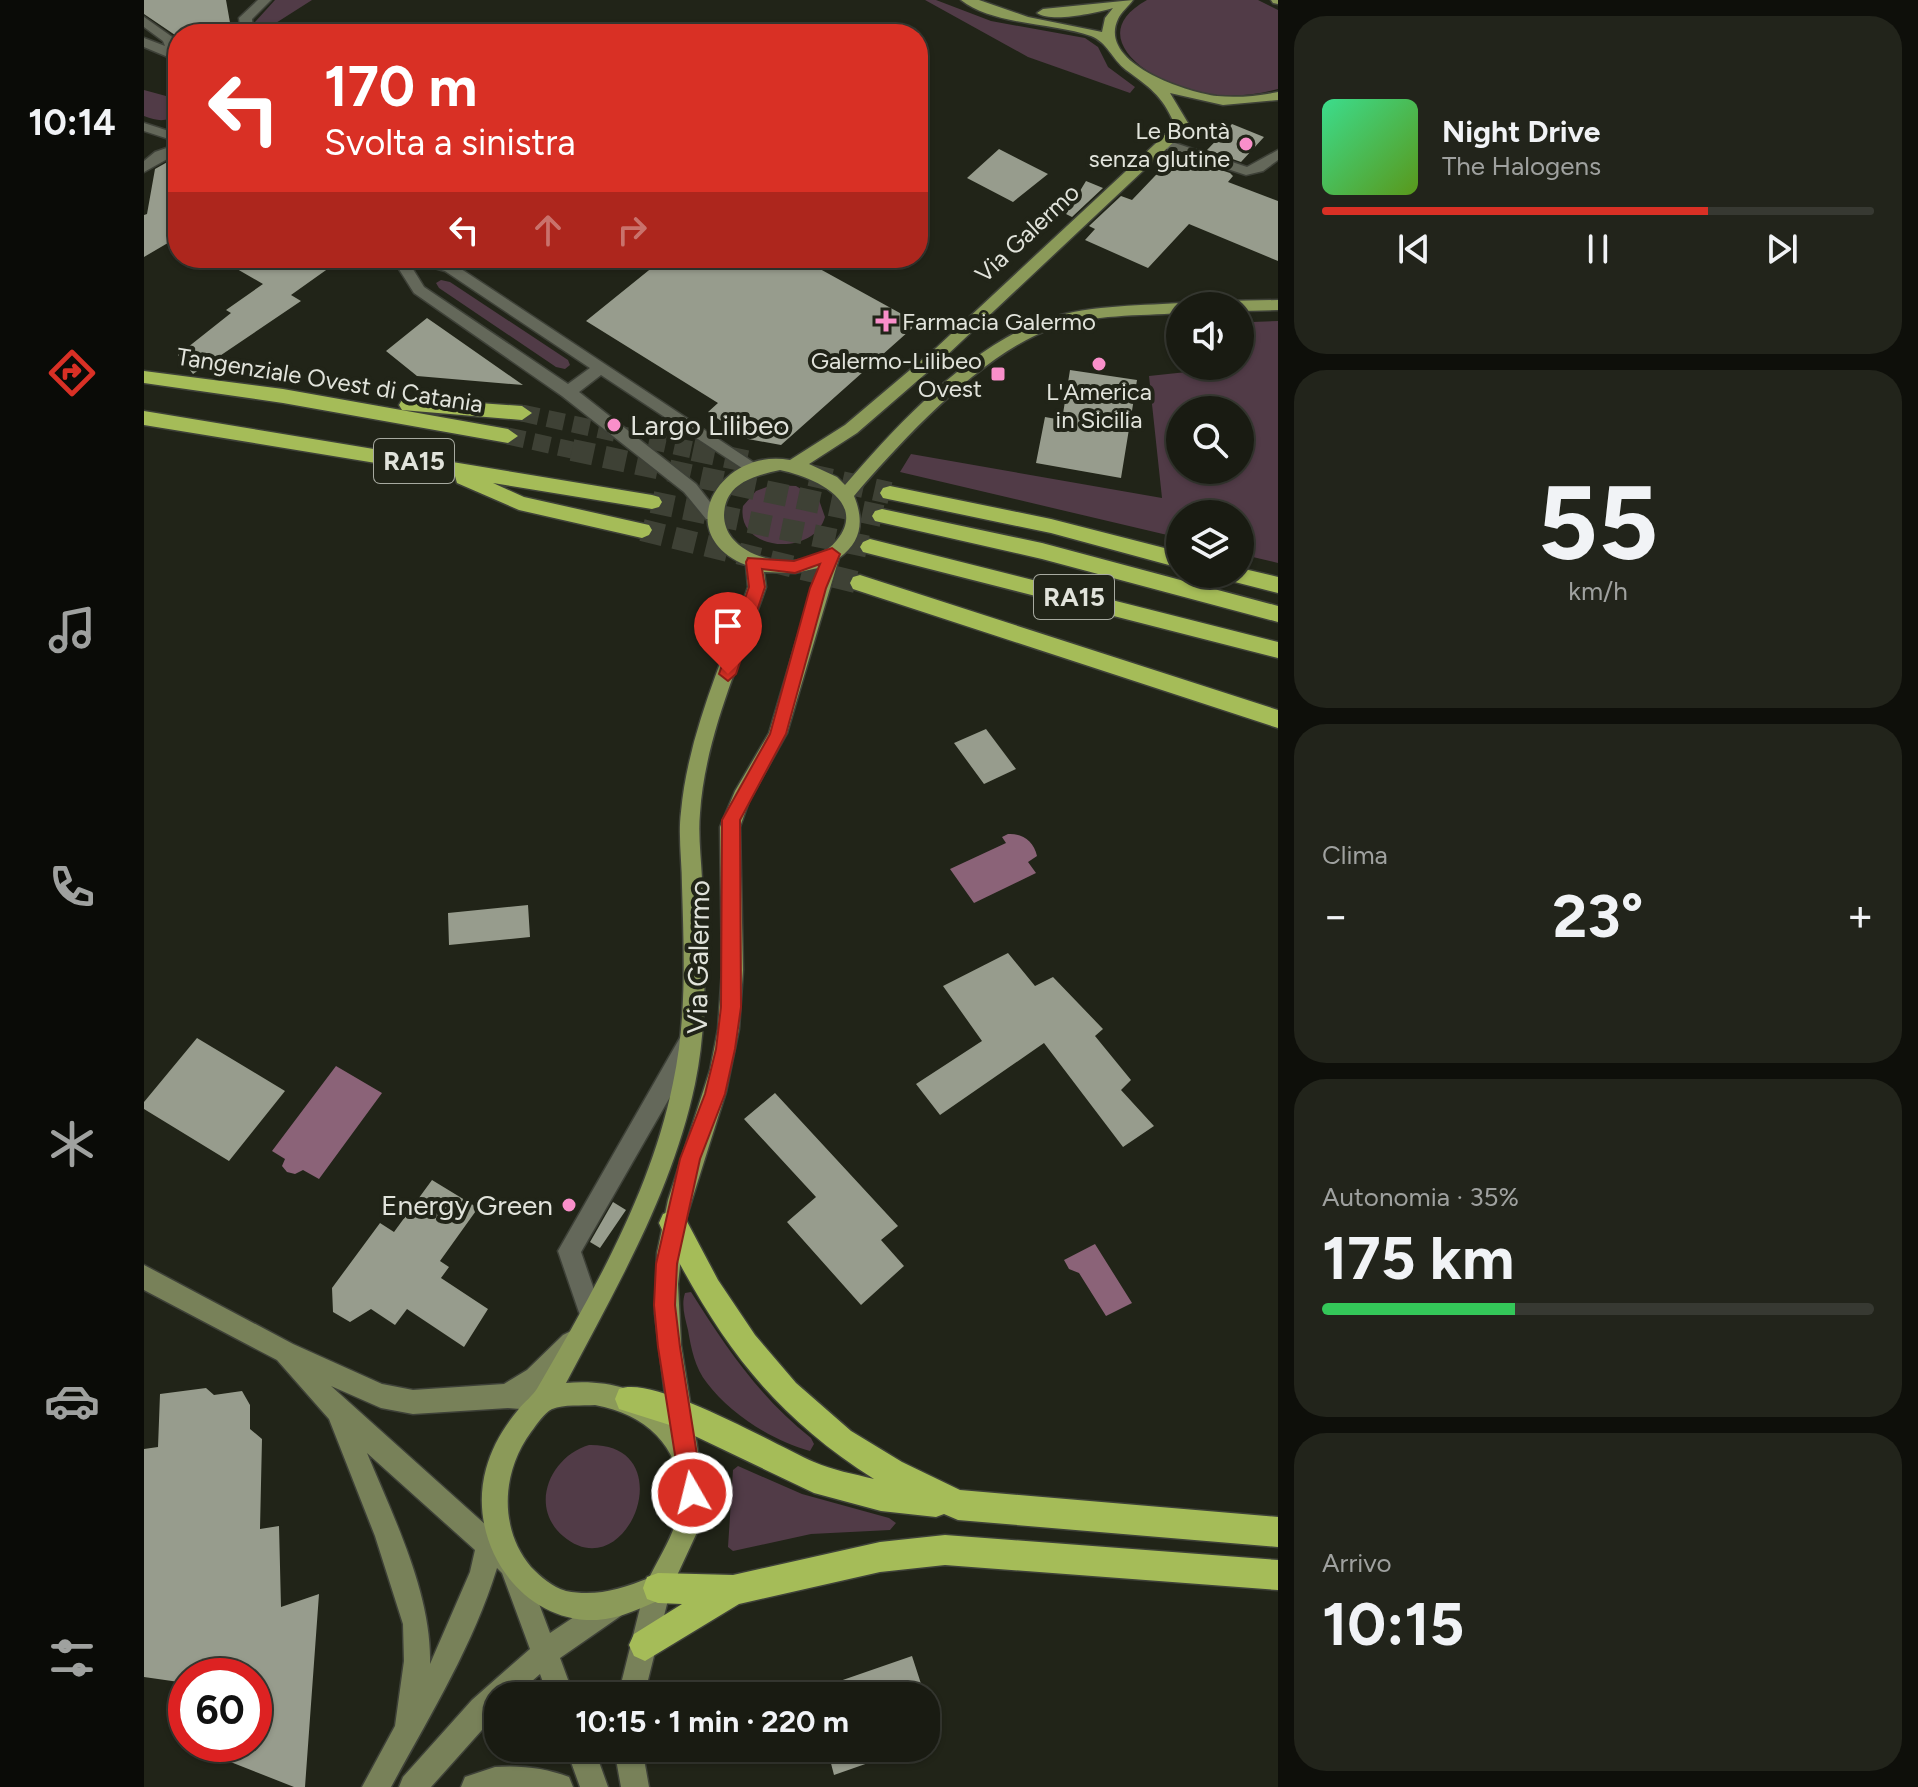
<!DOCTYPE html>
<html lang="it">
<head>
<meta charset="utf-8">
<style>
  :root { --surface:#191b12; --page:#22241b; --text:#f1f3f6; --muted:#9fa19f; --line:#373932; --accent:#d93025 }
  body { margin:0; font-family:Figtree,sans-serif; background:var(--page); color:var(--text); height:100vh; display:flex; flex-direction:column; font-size:30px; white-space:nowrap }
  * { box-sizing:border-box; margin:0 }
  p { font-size:26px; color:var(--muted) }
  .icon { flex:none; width:44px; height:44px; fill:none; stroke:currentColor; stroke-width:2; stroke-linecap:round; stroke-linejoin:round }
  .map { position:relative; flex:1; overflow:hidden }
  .sheet { display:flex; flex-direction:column; gap:16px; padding:16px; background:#0e0f0a; width:640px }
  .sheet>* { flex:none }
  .banner { position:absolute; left:24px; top:24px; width:760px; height:244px; border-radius:32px; box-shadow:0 2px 6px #0004,0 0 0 2px var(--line); background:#d93025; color:#fff; overflow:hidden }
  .controls { position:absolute; left:1022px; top:292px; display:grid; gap:16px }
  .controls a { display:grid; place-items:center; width:88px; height:88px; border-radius:50%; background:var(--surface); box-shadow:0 2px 6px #0004,0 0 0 2px var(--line); font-size:40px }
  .speed { position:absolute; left:24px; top:1658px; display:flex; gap:16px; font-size:40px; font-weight:700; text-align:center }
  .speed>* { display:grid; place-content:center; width:104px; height:104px; border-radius:50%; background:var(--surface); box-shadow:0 2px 6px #0004,0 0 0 2px var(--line); line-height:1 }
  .speed .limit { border:12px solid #d22; background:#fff; color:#111 }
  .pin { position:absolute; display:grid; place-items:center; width:68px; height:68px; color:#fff; margin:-82px -34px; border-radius:50% 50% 50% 0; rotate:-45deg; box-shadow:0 0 8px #0007 }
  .pin .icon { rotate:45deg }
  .me { position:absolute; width:88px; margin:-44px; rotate:352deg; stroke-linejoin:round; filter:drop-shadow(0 0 6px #0008) }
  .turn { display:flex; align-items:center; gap:28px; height:168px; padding:0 24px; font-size:36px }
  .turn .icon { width:104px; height:104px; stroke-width:2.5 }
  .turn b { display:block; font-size:56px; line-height:68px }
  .lanes { display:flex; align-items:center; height:76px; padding:0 24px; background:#0003; justify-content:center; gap:40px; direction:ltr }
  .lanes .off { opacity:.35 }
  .big { font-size:60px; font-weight:700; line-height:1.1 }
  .sheet .widget { flex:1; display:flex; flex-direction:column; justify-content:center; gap:12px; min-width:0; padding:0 28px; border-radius:32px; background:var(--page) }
  .sheet .dial { align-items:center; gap:0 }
  .dial b { font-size:104px; line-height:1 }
  .song { display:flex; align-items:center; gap:24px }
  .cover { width:96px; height:96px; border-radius:12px; background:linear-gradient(135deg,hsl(150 70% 55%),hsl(90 70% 35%)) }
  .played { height:8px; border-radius:4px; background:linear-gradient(90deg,var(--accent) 70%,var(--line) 70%) }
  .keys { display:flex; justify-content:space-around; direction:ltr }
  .heat { display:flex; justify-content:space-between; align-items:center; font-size:44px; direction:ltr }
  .charge { height:12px; border-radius:6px; background:linear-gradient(90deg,#34c759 35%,var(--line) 0) }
  .trip { position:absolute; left:340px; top:1682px; width:456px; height:80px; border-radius:32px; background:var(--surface); box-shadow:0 2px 6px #0004,0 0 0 2px var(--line); font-weight:700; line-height:80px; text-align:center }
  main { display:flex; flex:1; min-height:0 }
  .menu { display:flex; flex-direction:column; width:144px; justify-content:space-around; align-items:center; background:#0a0b07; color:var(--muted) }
  .menu .icon { width:56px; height:56px }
  .menu .current { color:var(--accent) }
  .menu b { font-size:36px; color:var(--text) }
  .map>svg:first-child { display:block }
  .green { fill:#513b47; fill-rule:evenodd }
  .water { fill:#8b6378 }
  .building { fill:#979c8d }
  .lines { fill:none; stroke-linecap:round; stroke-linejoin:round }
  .motorway-tunnel-far1 { stroke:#3e4135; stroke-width:17; stroke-dasharray:17 9; stroke-linecap:butt }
  .motorway-tunnel { stroke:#3e4135; stroke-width:22; stroke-dasharray:22 11; stroke-linecap:butt }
  .service-casing { stroke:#3e4138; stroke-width:3 }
  .minor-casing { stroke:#3e4138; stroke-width:3 }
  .secondary-casing { stroke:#3e4138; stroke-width:3 }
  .primary-casing { stroke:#3e4138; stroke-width:3 }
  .motorway-casing { stroke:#3e4138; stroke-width:3 }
  .service { fill:#64685a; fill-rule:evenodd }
  .minor { fill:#64685a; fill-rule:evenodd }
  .secondary { fill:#788159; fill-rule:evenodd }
  .primary { fill:#8b9a59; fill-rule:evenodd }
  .motorway { fill:#a5bc58; fill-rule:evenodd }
  .route { fill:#d93025; stroke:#8d1f18; stroke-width:2 }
  .poi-dot { fill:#f98fca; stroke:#212418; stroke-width:3 }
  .labels { text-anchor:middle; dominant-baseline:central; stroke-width:8; stroke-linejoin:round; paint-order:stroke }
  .far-poi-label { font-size:24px; fill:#e1e3db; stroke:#212418; text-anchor:end }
  .far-street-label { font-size:24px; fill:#e1e3db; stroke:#212418 }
  .shield { fill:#212418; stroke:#a7aaa0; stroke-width:2 }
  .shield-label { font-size:26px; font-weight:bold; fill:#e1e3db }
  .poi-label { font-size:28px; fill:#e1e3db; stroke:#212418; text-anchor:start }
  .street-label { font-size:28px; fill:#e1e3db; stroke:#212418 }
</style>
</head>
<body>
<main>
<nav class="menu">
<b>10:14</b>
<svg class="icon current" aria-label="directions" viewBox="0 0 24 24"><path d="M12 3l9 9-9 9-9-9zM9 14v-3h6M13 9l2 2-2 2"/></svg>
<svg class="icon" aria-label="music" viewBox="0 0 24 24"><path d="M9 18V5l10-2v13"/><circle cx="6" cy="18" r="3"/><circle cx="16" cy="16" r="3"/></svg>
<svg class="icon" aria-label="phone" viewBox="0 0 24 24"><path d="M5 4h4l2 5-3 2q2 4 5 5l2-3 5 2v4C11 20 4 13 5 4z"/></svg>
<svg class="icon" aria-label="climate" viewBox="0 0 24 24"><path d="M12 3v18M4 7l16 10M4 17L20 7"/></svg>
<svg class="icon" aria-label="car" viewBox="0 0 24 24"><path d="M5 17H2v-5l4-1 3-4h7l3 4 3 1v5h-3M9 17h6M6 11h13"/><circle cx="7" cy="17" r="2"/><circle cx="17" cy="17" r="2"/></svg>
<svg class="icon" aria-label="filters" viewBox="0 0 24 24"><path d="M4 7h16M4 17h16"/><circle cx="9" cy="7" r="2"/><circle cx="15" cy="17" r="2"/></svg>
</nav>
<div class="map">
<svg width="1134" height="1787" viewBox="0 0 1134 1787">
  <rect width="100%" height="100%" fill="#212418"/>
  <path class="green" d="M131 0H168L124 28 134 34H115L111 22Z
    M781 0H792L847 21 941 38 954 47 964 67 991 87 986 93 884 57Z
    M1003 0H1114L1134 10V89C1106 97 1077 98 1048 91 1006 81 938 36 1003 0Z
    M0 90 33 99 34 113C22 123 14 121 0 116Z
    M297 280 306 282 424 360 426 365 421 369 412 367 295 288 292 283Z
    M1134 321V563L1096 554V514H1036V538L756 472 767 454 1018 498 1005 376 1099 366 1108 322ZM1036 410H1096V470H1036Z
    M628 485 652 486 675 500 681 517C669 558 591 551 599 506L612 491Z
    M547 1292C581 1346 616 1398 667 1438L670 1444 666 1451C629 1441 586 1414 563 1383 551 1368 547 1348 544 1330 541 1318 537 1305 541 1293Z
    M445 1445C541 1443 483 1591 419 1536 384 1506 407 1456 445 1445Z
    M594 1466 658 1494 745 1518 752 1523 746 1530 667 1534 589 1551 584 1547 589 1470Z"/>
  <path class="water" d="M864 834C878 833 890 841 893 856L884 862 892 873 830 903 806 869 862 843 858 837Z
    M192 1066 238 1093 175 1179 159 1170 151 1174 143 1172 138 1166 141 1159 128 1151Z
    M951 1244 988 1303 962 1316 935 1273 925 1269 920 1260Z"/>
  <path class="building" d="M0 0H82L88 34 31 35 0 14Z
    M1088 124 1120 137 1097 162 1063 150Z
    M855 149 904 174 869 202 823 178Z
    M1031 155 1086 173 1089 176 1084 182 1134 201V261L1045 224 1004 268 941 240 951 229 945 226 977 196 988 200Z
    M34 156V237L0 257V215L3 214 11 169Z
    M942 181 959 188 928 217 922 214Z
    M74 258H199L147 295 157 301 49 374 34 355 87 313 82 310 119 284Z
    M520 258H656L774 323 637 445 604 439 564 412 574 403 442 321Z
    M283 318 296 327 379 385 273 376 242 351Z
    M926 370 993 380 977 478 892 463 901 417 918 420Z
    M842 729 872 769 840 784 810 743Z
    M384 905 386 937 305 945 304 913Z
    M864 953 891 986 909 977 959 1029 951 1036 987 1080 977 1090 1010 1126 979 1147 900 1043 796 1115 772 1084 838 1041 799 986Z
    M53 1038 141 1091 85 1161 0 1109V1102Z
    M631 1093 754 1226 737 1240 760 1266 717 1305 643 1222 672 1197 600 1119Z
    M288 1180 334 1208 296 1261 305 1267 297 1278 344 1309 320 1347 263 1309 251 1325 227 1309 206 1322 189 1312 188 1288 236 1223 250 1232Z
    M469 1202 482 1210 456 1248 446 1242Z
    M62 1388 70 1395 98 1391 106 1405V1429L118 1439 116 1529 135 1526 137 1607 175 1594 161 1787H150L46 1746 110 1744V1676H42V1683L0 1677V1449L14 1447 16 1394Z
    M768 1656 781 1696H669L667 1691Z
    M782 1699 795 1738 782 1743Z
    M683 1748H767L690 1775Z"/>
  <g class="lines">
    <path class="motorway-tunnel-far1" d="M378 413 558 452
      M364 436 437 452"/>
    <path class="motorway-tunnel" d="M428 450 738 516
      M549 450 611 463
      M666 475 746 493
      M508 502 726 547
      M498 530 716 583"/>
    <defs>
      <path id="service" d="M1019 139 1103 167 1134 150V160L1119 171 1102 175 1014 146 1012 143Z
        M545 1033 553 1036 556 1043 553 1050 437 1252 458 1313 454 1321 446 1325 438 1321 414 1251 537 1036Z"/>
      <path id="minor" d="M114 0H127L108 19 109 34H97L95 18Z
        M0 17 31 39 34 72 27 68 24 57 0 47V38L21 46 19 41 0 27Z
        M0 123 34 134V142L0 131Z
        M34 144V153L0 172V161L11 152Z
        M248 258H262L280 287 424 384 446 368 301 271 266 261 264 258H288L311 265 618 468 616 472H604L457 375 435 392 552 484 576 515 574 519H562L540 492 418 396 270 293Z"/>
      <path id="secondary" d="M0 1265 149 1344 238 1384 269 1390 360 1384 383 1370 419 1335 427 1331 435 1335 439 1343 435 1351 399 1387 410 1390 413 1399 410 1408 401 1411 364 1408 269 1414 237 1408 187 1386 343 1526 356 1528 359 1540 377 1556 406 1633 460 1597 469 1593 478 1597 482 1606 478 1615 416 1658 430 1696H404L396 1674 371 1696H354V1712L287 1787H255L259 1777 328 1700 386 1649 358 1573 353 1568C329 1646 285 1717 247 1787H218L251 1726 260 1661 259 1624 231 1536 185 1419 133 1360 0 1290ZM223 1453 331 1550 326 1572 286 1664C288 1594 249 1516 223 1453Z
        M514 1575 523 1579 527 1588 500 1696H474L501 1588 505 1579Z
        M422 1748H450L464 1787H436Z
        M470 1748H498L505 1787H477Z
        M351 1767C376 1765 402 1768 425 1777L429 1787H317L321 1777Z"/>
      <path id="primary" d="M817 0H835L884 17 958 32 961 18 969 8C951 13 908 23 893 13L899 9 989 0C985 6 977 12 974 19 953 63 1042 92 1073 96 1093 98 1114 96 1134 92V100L1079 105 1026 93 1044 123 1035 137 802 356 713 433 665 464 693 477 701 485C751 427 824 348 897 321 941 305 990 306 1036 303L1042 306H1036V313C995 316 949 314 909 328 838 353 758 440 710 496 720 520 718 542 695 558L643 733 605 801 596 827 599 970 595 1029 582 1092 541 1222 534 1284 537 1345 561 1496 555 1528 523 1597C501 1606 476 1619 453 1620 376 1623 322 1542 342 1469 348 1447 359 1428 374 1410 380 1402 389 1396 394 1387 449 1292 507 1192 529 1083 543 1018 540 952 538 886 538 862 534 836 537 812 544 734 579 660 604 587L602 565C525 534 576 447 646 460L701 425 792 348 1025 131 1030 123C1018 95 1005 87 982 70 968 59 963 42 947 36 911 23 848 25 817 0ZM636 470C666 476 725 500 693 540 670 570 611 566 588 538 583 532 580 523 580 515 581 483 609 476 636 470ZM674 568 625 733 591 791 576 827 578 970 574 1029 566 1070 524 1200 513 1253 511 1314 523 1411C493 1387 460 1380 422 1383 473 1286 528 1193 551 1084 565 1017 560 948 558 879 557 857 554 835 556 813 561 736 597 659 622 587L620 572 651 573ZM451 1405C511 1416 548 1459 532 1522 526 1541 514 1560 505 1578 477 1589 452 1597 422 1591 408 1587 397 1577 387 1567 354 1528 358 1471 387 1432 393 1424 400 1413 408 1409 420 1404 438 1406 451 1405Z
        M1127 0H1134V4L1129 3Z
        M1134 300V310L1096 311V306H1070L1078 301Z"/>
      <path id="motorway" d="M0 371 139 389 364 429 374 436 364 443 139 403 0 383Z
        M265 398 378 406 388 413 378 420 258 410 255 405 258 400Z
        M0 411 508 495 515 497 518 502 515 507 508 509 349 483 380 497 505 525 508 530 505 535 498 538 375 510 313 483 311 476 0 425Z
        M746 486 907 519 1036 552V568L907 533 739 498 736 493 739 488Z
        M738 509 898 543 1134 606V622L898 559 731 521 728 516 731 511Z
        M726 539 1134 642V658L719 552 716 547 719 542Z
        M1096 568 1134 577V593L1083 580 1080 574H1096Z
        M716 575 1134 710V728L709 589 706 583 709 577Z
        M529 1210 539 1214 574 1280 611 1335 652 1383 707 1431 758 1462 816 1490 1134 1517V1547L814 1520 800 1514 792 1517 737 1511 670 1493 532 1427 475 1409 471 1399 475 1389C510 1374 631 1445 670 1462 688 1470 710 1474 730 1479 625 1412 575 1341 519 1232L515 1223 519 1214Z
        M801 1535 1134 1560V1590L801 1565 736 1572 595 1604 501 1661 490 1656 485 1645 490 1634 538 1604 514 1603 503 1599 499 1588 503 1577 514 1573 589 1575 736 1542Z"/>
    </defs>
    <use href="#service" class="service-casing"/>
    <use href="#minor" class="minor-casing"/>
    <use href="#secondary" class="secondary-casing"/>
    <use href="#primary" class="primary-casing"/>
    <use href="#motorway" class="motorway-casing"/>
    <use href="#service" class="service"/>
    <use href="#minor" class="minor"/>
    <use href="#secondary" class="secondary"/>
    <use href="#primary" class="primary"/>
    <use href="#motorway" class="motorway"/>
  </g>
  <path class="route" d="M688 548 696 554 682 588 642 734 596 820 597 1007 591 1049 581 1094 556 1159 533 1264 531 1305 536 1347 559 1493 556 1501 548 1505 540 1501 537 1493 514 1347 510 1305 512 1264 536 1159 561 1094 572 1049 577 1007 578 820 626 734 666 588 676 564 651 573 618 569 621 587 592 674 584 681 575 674 605 587 602 562 604 558 650 561Z"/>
  <g class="poi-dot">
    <circle cx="1102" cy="144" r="8"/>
    <path d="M738 309h8v8h8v8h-8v8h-8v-8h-8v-8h8z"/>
    <circle cx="955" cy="364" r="8"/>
    <rect x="846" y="366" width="16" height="16" rx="4"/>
    <circle cx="470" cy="425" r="8"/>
    <circle cx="425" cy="1205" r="8"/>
  </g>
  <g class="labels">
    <g class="far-poi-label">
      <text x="1086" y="130">Le Bontà<tspan x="1086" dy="28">senza glutine</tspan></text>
      <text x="758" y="321" text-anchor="start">Farmacia Galermo</text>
      <text x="838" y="360">Galermo-Lilibeo<tspan x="838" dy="28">Ovest</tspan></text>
      <text x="955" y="391" text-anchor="middle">L'America<tspan x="955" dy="28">in Sicilia</tspan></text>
    </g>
    <g class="far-street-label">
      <text transform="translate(883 233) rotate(-43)">Via Galermo</text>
      <text transform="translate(186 380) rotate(9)">Tangenziale Ovest di Catania</text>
    </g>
    <g class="shield">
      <rect x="230" y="439" width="80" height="44" rx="6"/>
      <rect x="890" y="575" width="80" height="44" rx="6"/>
    </g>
    <g class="shield-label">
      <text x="270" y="461">RA15</text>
      <text x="930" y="597">RA15</text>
    </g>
    <g class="poi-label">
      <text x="486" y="425">Largo Lilibeo</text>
      <text x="409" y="1205" text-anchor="end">Energy Green</text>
    </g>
    <g class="street-label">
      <text transform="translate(554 957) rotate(-89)">Via Galermo</text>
    </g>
  </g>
</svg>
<div class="controls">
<a><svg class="icon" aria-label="sound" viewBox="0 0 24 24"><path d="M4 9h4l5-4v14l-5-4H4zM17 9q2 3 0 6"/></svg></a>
<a><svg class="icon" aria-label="search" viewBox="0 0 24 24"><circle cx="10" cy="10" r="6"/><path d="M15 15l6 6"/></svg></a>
<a><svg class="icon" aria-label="layers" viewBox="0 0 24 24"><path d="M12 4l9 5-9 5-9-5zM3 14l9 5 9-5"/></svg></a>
</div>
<div class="speed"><div class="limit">60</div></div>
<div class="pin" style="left:584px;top:674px;background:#d93025"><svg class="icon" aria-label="arrive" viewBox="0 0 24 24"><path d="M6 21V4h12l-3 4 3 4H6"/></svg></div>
<svg class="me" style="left:548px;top:1493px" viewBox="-20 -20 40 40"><circle r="17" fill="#d93025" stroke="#fff" stroke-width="3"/><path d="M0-11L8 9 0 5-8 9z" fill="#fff"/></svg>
<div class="trip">10:15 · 1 min · 220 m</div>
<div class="banner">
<div class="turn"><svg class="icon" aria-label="left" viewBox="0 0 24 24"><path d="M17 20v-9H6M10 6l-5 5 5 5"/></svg><div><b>170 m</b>Svolta a sinistra</div></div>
<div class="lanes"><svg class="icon" aria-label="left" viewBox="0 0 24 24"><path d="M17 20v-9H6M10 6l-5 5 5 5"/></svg><svg class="icon off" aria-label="ahead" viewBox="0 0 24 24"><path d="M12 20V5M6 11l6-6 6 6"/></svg><svg class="icon off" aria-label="right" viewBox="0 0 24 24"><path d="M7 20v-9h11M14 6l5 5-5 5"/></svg></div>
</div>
</div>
<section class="sheet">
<div class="widget">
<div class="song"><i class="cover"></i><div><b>Night Drive</b><p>The Halogens</p></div></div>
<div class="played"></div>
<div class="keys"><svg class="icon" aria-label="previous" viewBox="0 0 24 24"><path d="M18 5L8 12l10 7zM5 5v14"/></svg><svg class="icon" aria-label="pause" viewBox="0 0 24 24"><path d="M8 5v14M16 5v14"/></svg><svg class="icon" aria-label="next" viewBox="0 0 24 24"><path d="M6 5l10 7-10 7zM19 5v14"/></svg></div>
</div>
<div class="widget dial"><b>55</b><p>km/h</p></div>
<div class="widget"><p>Clima</p>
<div class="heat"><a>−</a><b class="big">23°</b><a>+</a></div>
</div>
<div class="widget"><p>Autonomia · 35%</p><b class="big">175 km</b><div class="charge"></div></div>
<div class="widget"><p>Arrivo</p><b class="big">10:15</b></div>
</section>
</main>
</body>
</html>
